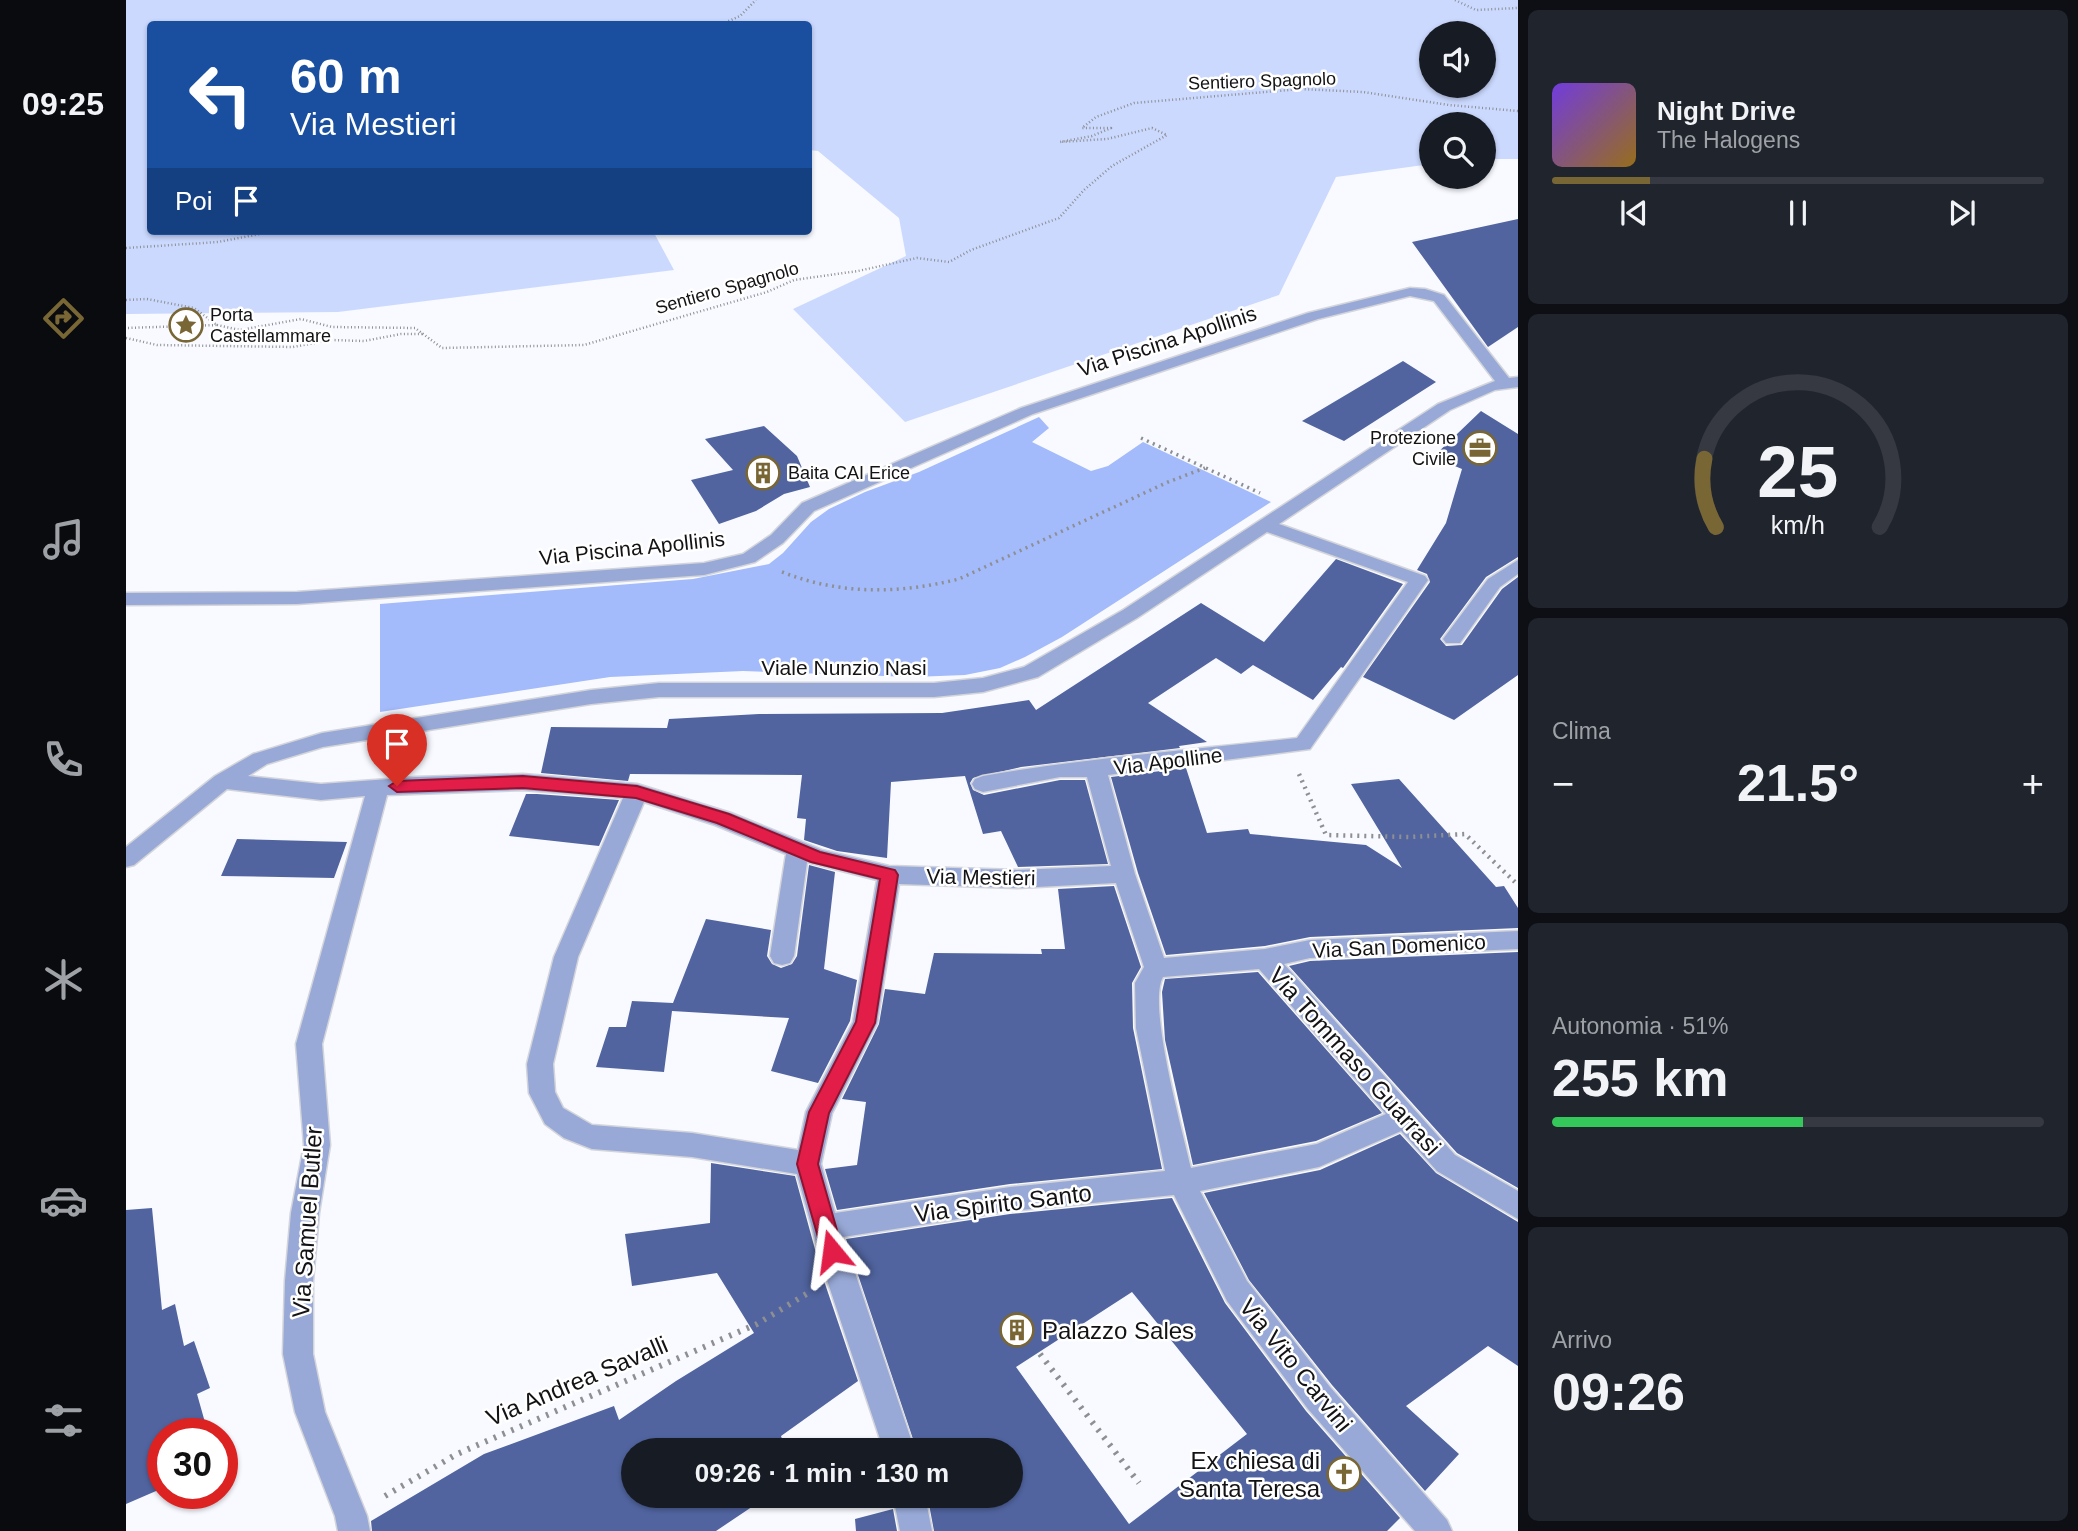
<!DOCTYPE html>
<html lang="it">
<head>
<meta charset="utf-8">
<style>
  :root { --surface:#171b24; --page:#20242c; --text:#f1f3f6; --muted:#9ea1a6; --line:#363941; --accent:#796635 }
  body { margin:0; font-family:Arial,sans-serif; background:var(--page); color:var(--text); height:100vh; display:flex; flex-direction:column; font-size:26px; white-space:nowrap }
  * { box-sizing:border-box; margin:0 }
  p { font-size:23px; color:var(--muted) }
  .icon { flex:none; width:38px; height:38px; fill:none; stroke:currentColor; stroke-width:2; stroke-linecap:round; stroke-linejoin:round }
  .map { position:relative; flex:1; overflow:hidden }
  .details { display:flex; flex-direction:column; gap:10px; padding:10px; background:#0d0f14; width:560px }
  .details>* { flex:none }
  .banner { position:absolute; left:21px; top:21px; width:665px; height:214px; border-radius:7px; box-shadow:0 2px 5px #0004; background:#1a4fa0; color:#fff; overflow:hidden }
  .tools { position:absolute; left:1293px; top:21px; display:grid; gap:14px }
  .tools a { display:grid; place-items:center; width:77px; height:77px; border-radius:50%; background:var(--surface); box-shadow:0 2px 5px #0004; font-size:35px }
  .speed { position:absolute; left:21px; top:1418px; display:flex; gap:14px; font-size:35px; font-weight:700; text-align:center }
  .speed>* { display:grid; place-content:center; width:91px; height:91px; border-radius:50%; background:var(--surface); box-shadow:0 2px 5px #0004; line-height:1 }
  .speed .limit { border:10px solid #d22; background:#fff; color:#111 }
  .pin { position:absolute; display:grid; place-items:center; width:60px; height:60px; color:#fff; margin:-72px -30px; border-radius:50% 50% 50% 0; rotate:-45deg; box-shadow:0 0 7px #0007 }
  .pin .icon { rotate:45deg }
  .me { position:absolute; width:77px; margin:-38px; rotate:344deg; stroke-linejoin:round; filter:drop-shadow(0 0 5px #0008) }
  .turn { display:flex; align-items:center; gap:24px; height:147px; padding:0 28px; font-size:32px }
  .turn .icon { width:91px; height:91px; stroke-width:2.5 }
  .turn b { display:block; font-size:49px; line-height:60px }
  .then { display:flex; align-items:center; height:66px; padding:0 28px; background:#0003; gap:14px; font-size:26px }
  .big { font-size:52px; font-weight:800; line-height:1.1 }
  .details .tile { flex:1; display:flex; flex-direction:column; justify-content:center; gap:10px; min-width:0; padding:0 24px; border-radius:10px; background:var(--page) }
  .details .dial { align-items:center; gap:0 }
  .dial svg { height:182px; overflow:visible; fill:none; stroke:var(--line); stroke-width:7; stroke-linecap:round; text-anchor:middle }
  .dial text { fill:var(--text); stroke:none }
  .song { display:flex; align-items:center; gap:21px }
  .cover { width:84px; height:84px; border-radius:10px; background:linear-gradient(135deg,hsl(260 70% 55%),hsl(40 70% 35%)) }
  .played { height:7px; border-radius:4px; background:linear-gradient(90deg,var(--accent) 20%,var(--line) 20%) }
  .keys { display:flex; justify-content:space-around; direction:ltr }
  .heat { display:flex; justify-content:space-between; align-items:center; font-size:38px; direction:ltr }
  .charge { height:10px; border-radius:5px; background:linear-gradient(90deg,#34c759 51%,var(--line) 0) }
  .trip { position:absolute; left:495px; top:1438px; width:402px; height:70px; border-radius:35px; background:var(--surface); box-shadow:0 2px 5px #0004; font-weight:800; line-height:70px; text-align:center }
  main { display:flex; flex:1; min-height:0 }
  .dock { display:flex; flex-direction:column; width:126px; justify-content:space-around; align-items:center; background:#090b0e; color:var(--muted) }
  .dock .icon { width:49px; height:49px }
  .dock .active { color:var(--accent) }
  .dock b { font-size:32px; color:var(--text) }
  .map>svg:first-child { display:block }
  .green { fill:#cbd9fe; fill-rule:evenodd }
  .forest { fill:#a3bafb }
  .building { fill:#51649f; fill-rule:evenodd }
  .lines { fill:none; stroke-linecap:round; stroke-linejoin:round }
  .minor-casing { stroke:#d3d5da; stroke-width:3 }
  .path-far3 { stroke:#8e8f93; stroke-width:2.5; stroke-dasharray:1 2.5; stroke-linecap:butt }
  .path-far2 { stroke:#8e8f93; stroke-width:3.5; stroke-dasharray:2 4.5; stroke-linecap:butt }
  .path-far1 { stroke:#8e8f93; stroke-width:4.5; stroke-dasharray:2 5; stroke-linecap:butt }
  .path { stroke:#8e8f93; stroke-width:6; stroke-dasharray:2.5 7; stroke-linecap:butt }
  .minor { fill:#98a9d7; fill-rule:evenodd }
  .route { fill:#e11d48; stroke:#92132f; stroke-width:2 }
  .labels { text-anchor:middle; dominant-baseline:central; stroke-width:5; stroke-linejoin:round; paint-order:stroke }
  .far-street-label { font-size:18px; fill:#131315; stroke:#fff }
  .far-poi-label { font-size:18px; fill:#131315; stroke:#fff; text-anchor:start }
  .street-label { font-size:21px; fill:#131315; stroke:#fff }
  .near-street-label { font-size:24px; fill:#131315; stroke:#fff }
  .near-poi-label { font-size:24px; fill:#131315; stroke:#fff; text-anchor:start }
</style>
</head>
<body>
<main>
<nav class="dock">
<b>09:25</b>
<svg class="icon active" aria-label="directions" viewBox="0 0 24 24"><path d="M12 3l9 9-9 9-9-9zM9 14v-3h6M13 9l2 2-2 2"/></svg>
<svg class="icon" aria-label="music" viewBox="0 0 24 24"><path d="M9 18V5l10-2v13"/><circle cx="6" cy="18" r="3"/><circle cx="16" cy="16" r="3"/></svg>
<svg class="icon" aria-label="phone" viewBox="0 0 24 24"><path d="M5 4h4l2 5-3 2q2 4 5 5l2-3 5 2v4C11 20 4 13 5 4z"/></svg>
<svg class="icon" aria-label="climate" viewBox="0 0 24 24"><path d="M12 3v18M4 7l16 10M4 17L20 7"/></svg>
<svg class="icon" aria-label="car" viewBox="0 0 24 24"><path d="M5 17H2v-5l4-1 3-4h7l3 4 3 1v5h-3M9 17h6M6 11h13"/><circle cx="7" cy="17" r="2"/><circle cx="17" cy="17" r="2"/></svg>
<svg class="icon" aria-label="filters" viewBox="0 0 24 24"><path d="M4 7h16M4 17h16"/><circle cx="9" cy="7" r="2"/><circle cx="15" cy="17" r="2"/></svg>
</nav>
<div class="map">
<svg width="1392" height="1531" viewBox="0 0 1392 1531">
  <rect width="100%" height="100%" fill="#f8faff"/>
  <path class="green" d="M0 0H1392V159H1358V124H1306L1305 164 1210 177 1153 295 779 422 667 309 780 256 773 218 692 151 683 150 682 24H24V231H527L548 270 212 312 0 314ZM1306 33H1358V86H1306Z"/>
  <path class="forest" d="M913 417 923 428 906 442 965 471 982 466 1017 442 1145 502 936 637 899 657 874 668 839 675 787 677 617 671 484 677 254 712V604L567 579 643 564 657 553 685 522 703 509 739 492 793 472Z"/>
  <path class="building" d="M1392 219V327L1362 347 1286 242Z
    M1277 361 1310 382 1218 441 1176 421Z
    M1355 411 1392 434V557L1360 577 1314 639 1320 646 1336 645 1376 589 1392 577V675L1328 720 1237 677 1304 582 1301 574 1291 570 1320 523 1336 469 1307 457Z
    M638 426 671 456 684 487 658 494 630 511 593 524 565 480 607 470 579 439Z
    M1210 559 1277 584 1217 668 1215 667 1187 700 1127 665 1115 674 1090 658 1022 703 1081 742 1053 746 1054 748 895 767 847 778 844 783 847 790 858 795 934 780H959L982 864 892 867 875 831 857 834 839 776 765 782 761 858 711 851 678 840 680 819 671 818 676 775 504 774 502 781 415 773 425 727 541 728 543 719 633 714 816 713 903 700 910 710 1075 603 1138 642Z
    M1060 768 1081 833 1122 829 1124 834 1240 845 1276 868 1225 784 1273 779 1370 887 1378 886 1392 908V928L1184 937 1139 946 1040 955 1012 873 985 777Z
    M400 794H411L493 800 473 846 383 836Z
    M111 839 221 842 208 878 95 876Z
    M683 865 709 872 698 969 731 980 724 1021 692 1083 645 1071 663 1018 546 1011 538 1072 470 1067 483 1027H500L506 1001 547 1003 580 919 645 930 641 956 646 964 655 968 666 964 671 956Z
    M988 886 1015 967 1006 983 1007 1028 1036 1169 884 1184 711 1210 699 1169 731 1165 740 1102 716 1099 753 1024 759 989 799 994 808 953 916 954 915 949H939L932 889Z
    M1392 952V1188L1331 1153 1163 966 1184 961Z
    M1132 972 1256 1113 1190 1141 1067 1165 1039 1040 1036 992 1039 979Z
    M1274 1134 1310 1173 1392 1222V1366L1362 1346 1280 1406 1333 1454 1299 1491 1206 1385 1123 1280 1078 1193 1194 1170Z
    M585 1163 669 1176 696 1275 732 1381 655 1436 660 1451H508V1496H642L590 1531H246L245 1521 358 1454 488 1406 493 1420 550 1381 628 1333 591 1273 506 1286 499 1234 584 1223Z
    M1046 1198 1099 1303 1180 1411 1274 1518 1261 1531H808L802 1499 805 1496H886V1451H791L720 1239 884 1214ZM1006 1292 1121 1434 1003 1524 890 1367Z
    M26 1208 36 1310 49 1304 58 1346 68 1341 84 1388 71 1394 82 1433H37V1488L0 1504V1210Z
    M767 1509 771 1531H730L729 1519Z"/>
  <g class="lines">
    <defs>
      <path id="minor" d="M1284 288 1299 289 1318 295 1383 378 1392 377V387L1369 390 1324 410 1153 524 1299 576 1302 580 1184 749 982 775 1009 874 1038 958 1139 949 1184 940 1392 931V949L1184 958 1158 964 1329 1155 1392 1191V1219L1311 1171 1275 1131 1193 1167 1074 1191 1121 1281 1204 1387 1321 1520 1326 1531H1289L1182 1409 1101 1301 1048 1195 884 1211 717 1237 789 1451H758L699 1274 671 1174 566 1157 466 1149 438 1138 419 1124 403 1093 401 1064 428 957 497 798 397 790 261 795 196 1044 204 1145 193 1213 187 1281V1354L199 1412 241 1516 244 1531H212L209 1516 169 1412 157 1354 159 1281 165 1213 178 1145 170 1044 239 796 195 800 101 789 8 865 0 867V847L89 776 127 754 196 733 465 690 533 683H808L857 678 898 667 997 610 1312 404 1369 381 1308 301 1284 296 1192 319 907 414 688 511 657 543 629 562 578 575 171 604 0 605V593L171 592 578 563 617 554 645 535 676 503 895 408 1182 313ZM1141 532 1282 582 1171 738C1066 750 960 758 857 776L849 779 846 784 849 789 857 792 934 777H961L985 866 891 870 763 866 696 850 605 813 511 784 397 774 290 777 195 784 122 776 141 764 197 747 465 704 533 697H808L857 692 912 677 1011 618ZM518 802 589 825 660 854 644 956 648 963 656 965 664 963 668 956 681 862 751 880 727 1022 680 1112 672 1150 566 1133 466 1125 437 1108 429 1092 427 1064 452 957ZM990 883 1018 967 1009 983 1010 1028 1039 1171 884 1187 709 1213 695 1164 706 1113 751 1023 773 884 891 888ZM1133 969 1260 1114 1191 1144 1065 1168C1057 1132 1021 1005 1037 977Z
        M1392 560V574L1374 587 1334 643H1320L1317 639 1362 579Z
        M767 1496H799L806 1531H774Z"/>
    </defs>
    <use href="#minor" class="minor-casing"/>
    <path class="path-far3" d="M1329 0 1350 10 1392 8
      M596 24 614 16 630 0
      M0 248 92 242 134 234 127 231
      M0 300 21 299 68 308 91 325 0 328
      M91 325 114 330 175 319 206 327 289 328 316 348 458 345 641 292 668 280 732 271 791 258 823 262 845 250 933 218 958 190 986 166 1041 135 1026 128 981 139 934 142 966 136 985 128H956L970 117 1008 103 1175 89 1237 92 1323 105 1392 111
      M0 338 31 345 167 347 205 340 238 341 275 334H297"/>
    <path class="path-far2" d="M1015 438 1134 493
      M656 572C715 595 772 594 833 579L1042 482 1079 468"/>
    <path class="path-far1" d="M1173 774 1200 835 1283 837 1339 834 1392 885"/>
    <path class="path" d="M914 1354 1013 1483
      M259 1496 331 1454 631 1324 682 1293"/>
    <use href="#minor" class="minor"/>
  </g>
  <path class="route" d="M397 776 511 786 603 814 694 852 769 870 772 875 749 1023 703 1113 692 1164 717 1251 713 1258 706 1261 698 1258 671 1164 683 1112 730 1022 754 879 685 862 591 823 510 798 397 788 271 792 263 786 271 781Z"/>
  <defs>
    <symbol id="sight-ring" viewBox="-11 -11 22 22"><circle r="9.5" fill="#fff" stroke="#796635" stroke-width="1.5"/><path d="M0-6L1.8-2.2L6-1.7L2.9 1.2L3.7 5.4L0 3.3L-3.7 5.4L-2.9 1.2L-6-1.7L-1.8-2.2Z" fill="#796635"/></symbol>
    <symbol id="office-ring" viewBox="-11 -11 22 22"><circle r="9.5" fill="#fff" stroke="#796635" stroke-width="1.5"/><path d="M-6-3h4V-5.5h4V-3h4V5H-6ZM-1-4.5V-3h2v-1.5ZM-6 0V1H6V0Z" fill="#796635"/></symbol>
    <symbol id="building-ring" viewBox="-11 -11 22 22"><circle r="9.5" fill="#fff" stroke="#796635" stroke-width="1.5"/><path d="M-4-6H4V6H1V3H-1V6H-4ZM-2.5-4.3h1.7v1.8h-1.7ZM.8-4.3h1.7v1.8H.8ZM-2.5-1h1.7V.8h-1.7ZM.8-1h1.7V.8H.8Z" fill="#796635"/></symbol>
    <symbol id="church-ring" viewBox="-11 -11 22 22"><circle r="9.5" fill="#fff" stroke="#796635" stroke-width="1.5"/><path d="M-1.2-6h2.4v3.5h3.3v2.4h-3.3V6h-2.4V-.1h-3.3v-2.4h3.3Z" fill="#796635"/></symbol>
  </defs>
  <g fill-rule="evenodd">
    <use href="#sight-ring" x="41" y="306" width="38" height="38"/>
    <use href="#office-ring" x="1335" y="429" width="38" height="38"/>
    <use href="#building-ring" x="618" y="454" width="38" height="38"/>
    <use href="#building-ring" x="872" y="1311" width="38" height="38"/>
    <use href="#church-ring" x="1199" y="1455" width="38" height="38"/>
  </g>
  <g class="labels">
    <g class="far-street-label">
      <text transform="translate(1136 81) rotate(-2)">Sentiero Spagnolo</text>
      <text transform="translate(601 288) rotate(-16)">Sentiero Spagnolo</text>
    </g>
    <g class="far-poi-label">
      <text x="84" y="315">Porta<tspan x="84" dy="21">Castellammare</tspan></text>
      <text x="1330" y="438" text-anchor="end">Protezione<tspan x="1330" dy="21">Civile</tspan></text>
      <text x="662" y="473">Baita CAI Erice</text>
    </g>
    <g class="street-label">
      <text transform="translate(1041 341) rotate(-18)">Via Piscina Apollinis</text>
      <text transform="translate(506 548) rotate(-6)">Via Piscina Apollinis</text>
      <text x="718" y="667">Viale Nunzio Nasi</text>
      <text transform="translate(1042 761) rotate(-7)">Via Apolline</text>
      <text transform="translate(855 877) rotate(1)">Via Mestieri</text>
      <text transform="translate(1273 946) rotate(-3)">Via San Domenico</text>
    </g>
    <g class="near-street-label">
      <text transform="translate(1229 1061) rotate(48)">Via Tommaso Guarrasi</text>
      <text transform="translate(877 1203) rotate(-7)">Via Spirito Santo</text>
      <text transform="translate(181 1222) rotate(-86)">Via Samuel Butler</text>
      <text transform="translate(1170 1365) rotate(51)">Via Vito Carvini</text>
      <text transform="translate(451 1381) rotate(-23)">Via Andrea Savalli</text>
    </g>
    <g class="near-poi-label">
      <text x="916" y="1330">Palazzo Sales</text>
      <text x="1194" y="1460" text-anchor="end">Ex chiesa di<tspan x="1194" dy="28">Santa Teresa</tspan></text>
    </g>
  </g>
</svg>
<div class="tools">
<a><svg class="icon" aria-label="sound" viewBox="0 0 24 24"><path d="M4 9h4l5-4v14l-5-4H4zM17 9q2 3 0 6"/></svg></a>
<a><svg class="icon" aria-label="search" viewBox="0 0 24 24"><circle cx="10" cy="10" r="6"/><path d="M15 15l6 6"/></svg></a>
</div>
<div class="speed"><div class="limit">30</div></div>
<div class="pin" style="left:271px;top:786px;background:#d93025"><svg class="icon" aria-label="arrive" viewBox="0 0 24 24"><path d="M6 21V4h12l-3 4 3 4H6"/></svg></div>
<svg class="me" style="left:706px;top:1251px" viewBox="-20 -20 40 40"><path d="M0-17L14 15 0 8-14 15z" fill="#e11d48" stroke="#fff" stroke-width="4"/></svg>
<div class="trip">09:26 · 1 min · 130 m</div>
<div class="banner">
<div class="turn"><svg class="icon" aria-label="left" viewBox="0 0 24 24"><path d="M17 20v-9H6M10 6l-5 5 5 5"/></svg><div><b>60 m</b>Via Mestieri</div></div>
<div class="then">Poi<svg class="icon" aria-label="arrive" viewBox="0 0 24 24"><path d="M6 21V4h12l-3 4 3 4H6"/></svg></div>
</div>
</div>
<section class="details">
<div class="tile">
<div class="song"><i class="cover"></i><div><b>Night Drive</b><p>The Halogens</p></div></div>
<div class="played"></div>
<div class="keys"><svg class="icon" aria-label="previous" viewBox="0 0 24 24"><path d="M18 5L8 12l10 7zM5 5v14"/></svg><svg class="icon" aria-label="pause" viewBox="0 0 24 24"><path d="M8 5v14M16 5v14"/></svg><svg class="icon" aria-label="next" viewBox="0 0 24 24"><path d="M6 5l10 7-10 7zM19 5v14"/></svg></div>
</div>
<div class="tile dial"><svg viewBox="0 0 100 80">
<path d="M14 69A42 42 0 1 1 86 69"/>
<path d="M14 69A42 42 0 0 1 9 39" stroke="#796635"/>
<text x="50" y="56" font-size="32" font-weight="700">25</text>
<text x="50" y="72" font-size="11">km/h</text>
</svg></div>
<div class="tile"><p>Clima</p>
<div class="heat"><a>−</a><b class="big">21.5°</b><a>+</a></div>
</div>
<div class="tile"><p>Autonomia · 51%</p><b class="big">255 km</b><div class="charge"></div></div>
<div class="tile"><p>Arrivo</p><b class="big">09:26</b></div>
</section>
</main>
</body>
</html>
